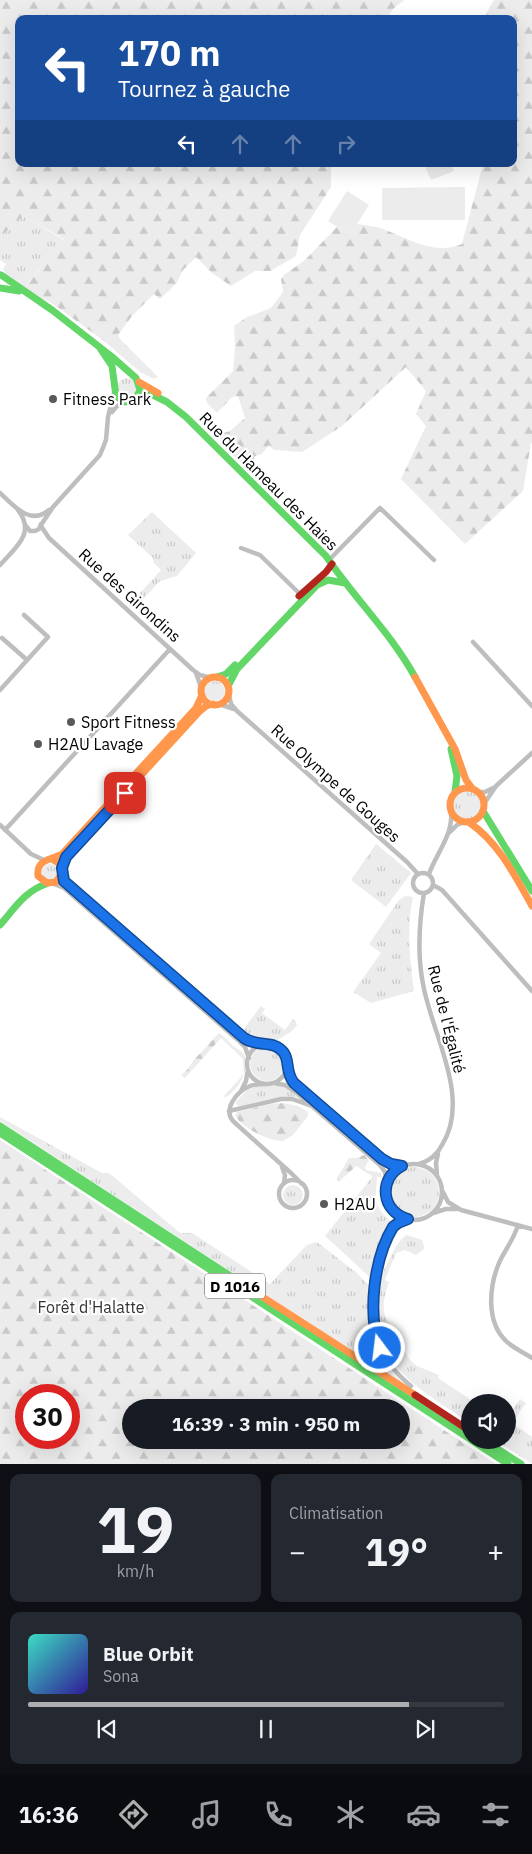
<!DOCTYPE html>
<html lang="fr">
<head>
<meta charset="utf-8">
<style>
  :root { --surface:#171b24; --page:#242831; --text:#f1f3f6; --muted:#9ea1a6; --line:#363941; --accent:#adaeaf }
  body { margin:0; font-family:"IBM Plex Sans",sans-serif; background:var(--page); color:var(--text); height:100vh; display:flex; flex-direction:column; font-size:19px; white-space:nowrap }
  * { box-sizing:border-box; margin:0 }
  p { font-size:16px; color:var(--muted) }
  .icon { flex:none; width:28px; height:28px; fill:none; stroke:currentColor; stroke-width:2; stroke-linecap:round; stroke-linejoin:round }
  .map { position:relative; height:1464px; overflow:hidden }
  .drawer { display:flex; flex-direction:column; gap:10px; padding:10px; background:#0d0f14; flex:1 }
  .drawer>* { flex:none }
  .banner { position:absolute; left:15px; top:15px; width:502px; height:152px; border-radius:10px; box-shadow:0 5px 20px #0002; background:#1a4fa0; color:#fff; overflow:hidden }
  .buttons { position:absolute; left:461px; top:1394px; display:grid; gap:10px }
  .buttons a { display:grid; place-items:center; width:55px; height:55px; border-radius:50%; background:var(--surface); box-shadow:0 5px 20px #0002; font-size:25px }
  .speed { position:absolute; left:15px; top:1384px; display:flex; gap:10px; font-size:25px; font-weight:700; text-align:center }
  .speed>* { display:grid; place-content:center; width:65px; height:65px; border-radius:50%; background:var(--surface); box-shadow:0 5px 20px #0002; line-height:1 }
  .speed .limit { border:8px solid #d22; background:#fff; color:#111 }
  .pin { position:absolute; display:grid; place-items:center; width:42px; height:42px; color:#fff; margin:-21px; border-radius:10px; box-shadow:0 2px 8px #0006 }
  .me { position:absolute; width:55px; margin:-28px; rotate:345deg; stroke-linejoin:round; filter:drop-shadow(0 0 4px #0008) }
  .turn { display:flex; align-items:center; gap:18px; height:105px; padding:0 20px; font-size:22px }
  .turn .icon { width:65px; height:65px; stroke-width:2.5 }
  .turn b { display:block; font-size:35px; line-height:42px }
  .lanes { display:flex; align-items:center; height:48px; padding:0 20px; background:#0003; justify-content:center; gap:25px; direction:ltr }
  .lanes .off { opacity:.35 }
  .big { font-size:38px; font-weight:800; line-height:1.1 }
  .drawer .card { flex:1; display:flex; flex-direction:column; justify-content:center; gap:8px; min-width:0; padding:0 18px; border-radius:10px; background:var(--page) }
  .drawer .dial { align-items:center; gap:0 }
  .dial b { font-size:65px; line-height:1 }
  .song { display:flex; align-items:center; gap:15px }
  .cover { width:60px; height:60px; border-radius:8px; background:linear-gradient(135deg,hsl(170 70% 55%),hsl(250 70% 35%)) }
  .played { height:5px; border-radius:2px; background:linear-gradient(90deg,var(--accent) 80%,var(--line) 80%) }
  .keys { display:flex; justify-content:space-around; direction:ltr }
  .heat { display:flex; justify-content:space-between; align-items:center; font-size:28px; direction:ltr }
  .drawer .tiles { flex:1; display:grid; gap:10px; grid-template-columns:1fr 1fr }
  .card:last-child { grid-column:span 2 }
  .trip { position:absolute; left:122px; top:1399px; width:288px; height:50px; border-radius:25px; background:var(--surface); box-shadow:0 5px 20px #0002; font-weight:800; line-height:50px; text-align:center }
  .dock { display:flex; height:80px; justify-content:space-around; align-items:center; background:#090b0e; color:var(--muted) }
  .dock .icon { width:35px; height:35px }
  .dock .active { color:var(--accent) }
  .dock b { font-size:22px; color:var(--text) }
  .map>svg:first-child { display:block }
  .grass { fill:url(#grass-tufts) }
  .forest { fill:url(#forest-firs); fill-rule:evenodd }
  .pitch { fill:#ececec }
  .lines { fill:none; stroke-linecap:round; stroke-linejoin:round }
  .street { stroke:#bebebe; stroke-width:4.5 }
  .fast { stroke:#63d668; stroke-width:7 }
  .slow { stroke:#ff974d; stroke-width:7 }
  .jam { stroke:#b3261e; stroke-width:7 }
  .route-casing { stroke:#114b97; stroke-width:12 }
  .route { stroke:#1a73e8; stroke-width:9 }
  .poi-dot { fill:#595959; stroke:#fff; stroke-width:2 }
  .labels { text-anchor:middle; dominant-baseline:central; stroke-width:4.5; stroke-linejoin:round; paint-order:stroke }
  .shield { fill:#fff; stroke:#4c4c4c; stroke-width:1 }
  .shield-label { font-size:15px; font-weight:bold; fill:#000 }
  .poi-label { font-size:16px; fill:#000; stroke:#fff; text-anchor:start }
  .street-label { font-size:16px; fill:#000; stroke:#fff }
  .park-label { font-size:16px; fill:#333; stroke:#fff }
</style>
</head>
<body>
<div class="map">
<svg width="532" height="1464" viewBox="0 0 532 1464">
  <defs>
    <pattern id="grass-tufts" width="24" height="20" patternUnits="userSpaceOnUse" patternTransform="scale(1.25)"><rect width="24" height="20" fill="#ececec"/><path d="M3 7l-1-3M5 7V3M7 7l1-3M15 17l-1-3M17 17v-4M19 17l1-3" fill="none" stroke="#c9c9c9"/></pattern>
    <pattern id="forest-firs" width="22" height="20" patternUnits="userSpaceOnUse" patternTransform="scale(1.25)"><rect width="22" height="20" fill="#ececec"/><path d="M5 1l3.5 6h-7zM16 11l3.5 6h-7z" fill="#c9c9c9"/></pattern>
  </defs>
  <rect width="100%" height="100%" fill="#fff"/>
  <path class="grass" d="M23 216 64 240 27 284 55 305C41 298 8 284 3 269L6 264 0 260V237Z
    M117 388a10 10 0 1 1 20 0a10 10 0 1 1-20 0Z
    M152 512 196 553 177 576 160 581 135 608 130 604 161 570 153 562V558L128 535Z
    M205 691a10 10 0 1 1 20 0a10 10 0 1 1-20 0Z
    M453 805a14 14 0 1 1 28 0a14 14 0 1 1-28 0Z
    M376 844 411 873 386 907 351 880Z
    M42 872a8 8 0 1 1 16 0a8 8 0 1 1-16 0Z
    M405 896 413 897C406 929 410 960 414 991L371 1003 353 992 381 953 369 944 399 900Z
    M261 1006 265 1009 262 1013 285 1030 293 1019 296 1022 297 1025 292 1031 276 1041 253 1038 242 1031Z
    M250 1064a17 17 0 1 1 34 0a17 17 0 1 1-34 0Z
    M259 1086H283L289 1089 303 1101 279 1097 239 1106 236 1104V1102C243 1094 248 1087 259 1086Z
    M0 1117 102 1173H109L180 1233H192L270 1284 307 1245 316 1242 321 1245 358 1274 369 1286C373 1297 370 1310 371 1322 372 1347 386 1366 403 1384L0 1121Z
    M389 1192a25 25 0 1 1 50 0a25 25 0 1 1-50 0Z
    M377 1171C378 1178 376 1184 376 1192 375 1205 382 1216 393 1222 381 1238 377 1261 373 1280L325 1236Z
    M283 1195a10 10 0 1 1 20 0a10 10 0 1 1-20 0Z
    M407 1235 422 1240 424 1246V1249L416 1255 405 1250 396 1253 385 1280 389 1282C384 1297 380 1309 389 1324L387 1325 410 1360 417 1366 439 1375 438 1378 474 1402H470V1423C427 1393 377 1371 377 1311 377 1297 378 1284 384 1270 390 1260 396 1241 407 1235Z
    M520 1399 526 1403 512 1423 532 1437V1464L495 1440H508V1417Z"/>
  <path class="forest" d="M0 0H404L393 9 386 19H19V164H328L331 167V187L300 235 296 256 270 271H255L231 286 212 273 196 257 183 270 176 284 160 299 154 294 132 316 118 335 120 339 158 377 154 379 140 372 104 341 27 285 64 239 23 216 0 237Z
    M494 0H532V443H531L523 491 465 544 401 479 426 426 416 414 426 391 406 367 342 426 302 452 274 450 269 445 262 454 255 456 252 463 243 464C235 457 220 445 220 434L230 431 245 418 238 396 232 397 217 413 207 403 206 398 233 371 235 347 234 326 247 317 271 308 283 292 281 279 284 275 305 260 337 227 350 235 357 224C365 225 373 226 380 228 408 238 433 256 462 244L483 164H514V19H483Z
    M219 1033C224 1036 227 1040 231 1044 234 1048 240 1049 243 1053 253 1066 238 1091 226 1097H223L244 1074 243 1059 221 1038 185 1078 181 1075 187 1070 193 1061Z
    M284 1103 298 1106 308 1112V1116L293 1135 283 1141C270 1142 240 1127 235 1115L237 1112 271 1104Z
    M0 1140 496 1464H0ZM26 1395H69V1438H26ZM131 1408H401V1440H131Z
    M364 1155 369 1160 365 1167 366 1170 381 1173 382 1177C370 1178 365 1171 356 1166L340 1181H338L337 1178 349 1158H357Z"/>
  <path class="pitch" d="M424 164H451L454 171 431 180Z
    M465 187V220H382V188Z
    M347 191 369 205 350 235 328 221Z"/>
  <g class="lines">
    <path class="street" d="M112 412 117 406 125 402
      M0 493C14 506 30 526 49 510
      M41 525 53 507 100 455 106 440 108 417 114 393
      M26 526 30 531H35L39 529 41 524
      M41 526 49 538 193 670 200 675 211 678
      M241 548 260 555 302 596
      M329 560 380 508 434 560
      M0 565C16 547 36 533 18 510
      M2 638 27 660
      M473 642 532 706
      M196 673 202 690
      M0 690 48 637 24 615
      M229 695 231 704 237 711 407 862 418 874
      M219 704 234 709
      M478 792H485L493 788
      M484 804 496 786 532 753
      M0 825 31 854 44 860
      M5 830 170 649
      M450 832 457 825 464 822
      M413 883a10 10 0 1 1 20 0a10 10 0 1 1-20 0Z
      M429 874C436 854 453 835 451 813
      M62 875 67 884 240 1035 249 1041 261 1045
      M54 884 64 888 238 1040 245 1047 249 1058
      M433 885 442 890 532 991
      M247 1064a20 20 0 1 1 40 0a20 20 0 1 1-40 0Z
      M287 1069 294 1083 379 1157 388 1163 401 1166
      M273 1083 285 1085 297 1093 380 1165 385 1172 387 1182
      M266 1084C260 1084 255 1084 250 1086 236 1092 222 1110 234 1122L291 1173 302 1184
      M241 1091 246 1081 248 1070
      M229 1111 281 1099H292L312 1106
      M386 1192a28 28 0 1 1 56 0a28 28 0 1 1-56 0Z
      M419 1164C430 1161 437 1155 442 1145 472 1098 431 1032 423 984 417 953 419 923 424 893
      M282 1167 285 1175 284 1183
      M437 1175 436 1163 438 1154
      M279 1194a14 14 0 1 1 28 0a14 14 0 1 1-28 0Z
      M443 1192 448 1202 461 1210 532 1229
      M433 1213 446 1209H457
      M408 1219C403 1221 398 1222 394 1225 376 1245 370 1316 378 1340 384 1359 396 1374 411 1386
      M518 1225C514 1239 505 1250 499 1263 489 1287 486 1322 506 1341 513 1348 523 1352 532 1358"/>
    <path class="fast" d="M1 275 52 310 111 356 136 378 140 390 135 400 124 402 116 396 112 366 100 348
      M0 288 19 291
      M135 400 151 394 167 402 186 417 326 556C354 598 391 633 415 677
      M217 677 226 674 235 665
      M228 686 237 669 317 585 328 580 345 583
      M451 749 457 776 455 792
      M483 811 532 891
      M0 925C14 909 25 891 46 884
      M0 1126 252 1290
      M0 1133 470 1439
      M471 1440 508 1464
      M484 1440 521 1464"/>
    <path class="slow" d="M139 382 158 393
      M415 677 455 749 466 780 472 788
      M201 691a14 14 0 1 1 28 0a14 14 0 1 1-28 0Z
      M450 805a17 17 0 1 1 34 0a17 17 0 1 1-34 0Z
      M470 823C499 843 515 876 532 906
      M52 859 60 864 62 873 56 882 47 883 38 876C36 859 51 860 62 854L196 708 202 695
      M62 868 66 857 200 711 206 706 213 704
      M252 1290 415 1395"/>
    <path class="jam" d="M299 596 326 572 332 564
      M415 1395 470 1431"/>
  </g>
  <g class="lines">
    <defs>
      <path id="route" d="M125 793 66 857 62 868 64 881 244 1038C258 1048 274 1039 284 1053 290 1062 285 1072 294 1083L382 1159 391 1164 402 1166C378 1178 381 1212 408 1219L398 1223 393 1227C374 1258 367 1314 380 1348"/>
    </defs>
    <use href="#route" class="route-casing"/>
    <use href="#route" class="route"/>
  </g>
  <g class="poi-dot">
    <circle cx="53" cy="399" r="5"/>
    <circle cx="71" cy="722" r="5"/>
    <circle cx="38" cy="744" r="5"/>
    <circle cx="324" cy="1204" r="5"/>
  </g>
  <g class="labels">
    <rect class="shield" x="205" y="1273.5" width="60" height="25" rx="4"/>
    <g class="shield-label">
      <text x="235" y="1286">D 1016</text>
    </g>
    <g class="poi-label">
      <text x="63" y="399">Fitness Park</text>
      <text x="81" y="722">Sport Fitness</text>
      <text x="48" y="744">H2AU Lavage</text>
      <text x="334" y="1204">H2AU</text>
    </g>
    <g class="street-label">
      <text transform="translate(269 481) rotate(45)">Rue du Hameau des Haies</text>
      <text transform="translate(130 595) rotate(42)">Rue des Girondins</text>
      <text transform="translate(336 783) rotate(42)">Rue Olympe de Gouges</text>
      <text transform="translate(447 1019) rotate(76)">Rue de l'Égalité</text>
    </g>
    <g class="park-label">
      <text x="91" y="1307">Forêt d'Halatte</text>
    </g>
  </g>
</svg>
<div class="buttons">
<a><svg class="icon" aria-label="sound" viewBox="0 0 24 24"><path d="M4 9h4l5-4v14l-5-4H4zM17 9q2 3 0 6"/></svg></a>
</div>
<div class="speed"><div class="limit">30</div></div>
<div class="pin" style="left:125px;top:793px;background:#d93025"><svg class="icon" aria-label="arrive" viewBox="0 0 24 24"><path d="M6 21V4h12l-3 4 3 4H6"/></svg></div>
<svg class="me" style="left:380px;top:1348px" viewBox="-20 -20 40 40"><circle r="17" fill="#1a73e8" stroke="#fff" stroke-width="3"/><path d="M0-11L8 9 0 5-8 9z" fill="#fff"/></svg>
<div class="trip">16:39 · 3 min · 950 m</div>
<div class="banner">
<div class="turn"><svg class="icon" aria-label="left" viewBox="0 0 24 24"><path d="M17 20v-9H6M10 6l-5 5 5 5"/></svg><div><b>170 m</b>Tournez à gauche</div></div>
<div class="lanes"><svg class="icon" aria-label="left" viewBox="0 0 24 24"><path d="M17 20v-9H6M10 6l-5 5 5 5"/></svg><svg class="icon off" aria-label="ahead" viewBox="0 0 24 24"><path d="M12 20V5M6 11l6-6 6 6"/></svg><svg class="icon off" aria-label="ahead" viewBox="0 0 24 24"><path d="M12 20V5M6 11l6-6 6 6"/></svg><svg class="icon off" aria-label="right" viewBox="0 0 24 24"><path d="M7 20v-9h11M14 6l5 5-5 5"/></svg></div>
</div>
</div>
<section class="drawer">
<div class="tiles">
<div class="card dial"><b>19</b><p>km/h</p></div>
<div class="card"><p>Climatisation</p>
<div class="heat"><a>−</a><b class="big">19°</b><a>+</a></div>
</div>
<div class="card">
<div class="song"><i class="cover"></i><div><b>Blue Orbit</b><p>Sona</p></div></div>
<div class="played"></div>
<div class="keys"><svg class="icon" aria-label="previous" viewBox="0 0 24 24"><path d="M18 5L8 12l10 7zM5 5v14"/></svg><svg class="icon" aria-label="pause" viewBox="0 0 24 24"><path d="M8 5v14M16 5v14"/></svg><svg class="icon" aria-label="next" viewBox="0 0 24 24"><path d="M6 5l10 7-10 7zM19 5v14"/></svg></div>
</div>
</div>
</section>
<nav class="dock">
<b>16:36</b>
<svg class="icon active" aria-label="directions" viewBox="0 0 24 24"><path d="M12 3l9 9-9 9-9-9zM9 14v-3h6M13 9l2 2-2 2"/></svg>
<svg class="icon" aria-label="music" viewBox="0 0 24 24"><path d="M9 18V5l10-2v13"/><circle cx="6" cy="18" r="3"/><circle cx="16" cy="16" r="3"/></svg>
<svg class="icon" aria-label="phone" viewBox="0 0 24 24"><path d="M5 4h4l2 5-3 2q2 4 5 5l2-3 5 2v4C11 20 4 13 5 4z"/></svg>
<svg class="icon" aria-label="climate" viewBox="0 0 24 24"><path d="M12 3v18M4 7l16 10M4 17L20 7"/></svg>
<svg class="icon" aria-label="car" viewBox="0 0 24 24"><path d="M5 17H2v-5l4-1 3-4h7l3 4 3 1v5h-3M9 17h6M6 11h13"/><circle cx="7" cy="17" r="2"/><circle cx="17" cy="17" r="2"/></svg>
<svg class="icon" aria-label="filters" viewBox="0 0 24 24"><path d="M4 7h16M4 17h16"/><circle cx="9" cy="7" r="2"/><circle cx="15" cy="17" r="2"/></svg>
</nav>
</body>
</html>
